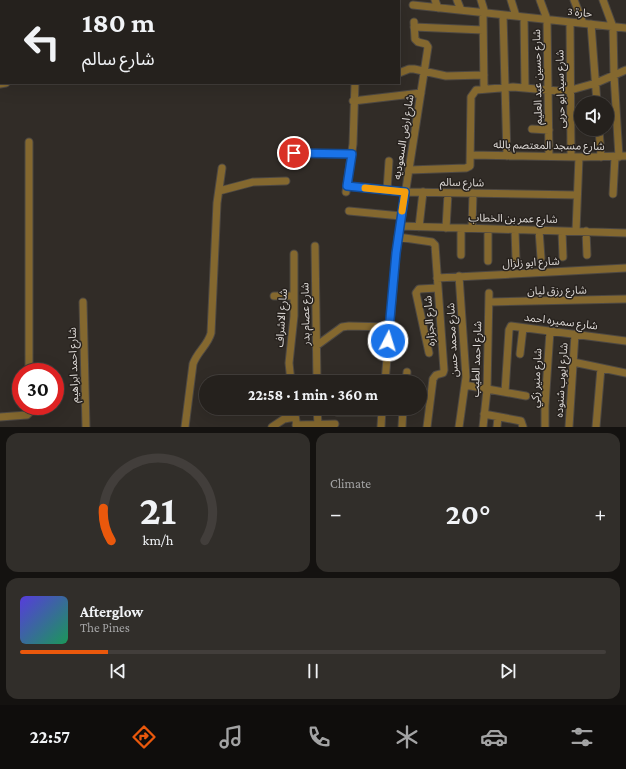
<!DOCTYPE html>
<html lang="en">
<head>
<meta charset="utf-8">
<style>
  :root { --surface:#25211d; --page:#312e2a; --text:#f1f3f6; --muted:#a3a3a4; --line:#423e3b; --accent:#ea580c }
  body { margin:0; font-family:"Crimson Pro","Noto Sans Arabic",serif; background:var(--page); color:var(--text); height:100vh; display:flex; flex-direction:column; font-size:15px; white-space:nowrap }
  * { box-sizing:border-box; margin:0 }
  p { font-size:13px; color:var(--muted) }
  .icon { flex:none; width:22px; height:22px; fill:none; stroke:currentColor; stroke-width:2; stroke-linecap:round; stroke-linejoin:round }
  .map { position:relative; height:427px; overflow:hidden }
  .details { display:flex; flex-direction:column; gap:6px; padding:6px; background:#141210; flex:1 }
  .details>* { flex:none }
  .guide { position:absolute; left:0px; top:0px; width:400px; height:84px; box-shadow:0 4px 16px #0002,0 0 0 1px var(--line); background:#25211d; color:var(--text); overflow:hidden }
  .tools { position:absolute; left:574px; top:96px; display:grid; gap:8px }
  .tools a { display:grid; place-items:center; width:40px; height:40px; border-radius:50%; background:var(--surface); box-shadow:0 4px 16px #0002,0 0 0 1px var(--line); font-size:20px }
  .speed { position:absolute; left:12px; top:363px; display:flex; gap:8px; font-size:20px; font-weight:700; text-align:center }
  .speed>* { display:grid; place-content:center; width:52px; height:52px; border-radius:50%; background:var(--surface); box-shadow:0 4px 16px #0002,0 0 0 1px var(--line); line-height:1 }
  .speed .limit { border:6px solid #d22; background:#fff; color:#111 }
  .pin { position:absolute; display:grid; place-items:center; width:34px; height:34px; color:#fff; margin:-17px; border:2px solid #fff; border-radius:50%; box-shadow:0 1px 4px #0007 }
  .me { position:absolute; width:44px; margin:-22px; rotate:5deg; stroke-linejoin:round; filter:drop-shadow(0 0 3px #0008) }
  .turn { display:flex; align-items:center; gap:14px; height:84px; padding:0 16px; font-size:18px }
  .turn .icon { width:52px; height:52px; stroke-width:2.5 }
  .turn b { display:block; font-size:28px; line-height:34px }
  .big { font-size:30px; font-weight:700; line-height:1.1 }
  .details .card { flex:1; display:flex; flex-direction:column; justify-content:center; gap:6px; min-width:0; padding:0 14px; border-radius:12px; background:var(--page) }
  .details .dial { align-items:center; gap:0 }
  .dial svg { height:104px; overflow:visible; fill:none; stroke:var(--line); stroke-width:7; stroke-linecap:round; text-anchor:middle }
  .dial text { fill:var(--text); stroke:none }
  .song { display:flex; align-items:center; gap:12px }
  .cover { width:48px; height:48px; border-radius:6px; background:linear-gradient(135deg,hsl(250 70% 55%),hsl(150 70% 35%)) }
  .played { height:4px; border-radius:2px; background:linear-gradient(90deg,var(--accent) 15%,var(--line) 15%) }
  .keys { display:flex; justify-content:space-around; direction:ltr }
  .heat { display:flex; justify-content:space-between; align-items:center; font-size:22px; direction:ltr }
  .details .tiles { flex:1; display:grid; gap:6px; grid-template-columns:1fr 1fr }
  .card:last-child { grid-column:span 2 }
  .trip { position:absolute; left:199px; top:375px; width:228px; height:40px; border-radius:20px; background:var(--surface); box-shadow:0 4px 16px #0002,0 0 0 1px var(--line); font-weight:700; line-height:40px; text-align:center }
  .menu { display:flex; height:64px; justify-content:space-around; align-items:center; background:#0f0d0c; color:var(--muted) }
  .menu .icon { width:28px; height:28px }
  .menu .on { color:var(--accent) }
  .menu b { font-size:18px; color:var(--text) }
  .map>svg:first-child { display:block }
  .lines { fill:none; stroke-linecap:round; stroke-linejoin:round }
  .stream { stroke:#0d899d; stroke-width:1.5 }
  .minor-casing { stroke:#4d4843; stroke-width:9 }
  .minor { stroke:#84682f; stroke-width:7 }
  .route-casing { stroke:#114b97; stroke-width:10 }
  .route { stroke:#1a73e8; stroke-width:7 }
  .slow { stroke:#f59e0b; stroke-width:7 }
  .labels { text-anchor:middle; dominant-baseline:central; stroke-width:3; stroke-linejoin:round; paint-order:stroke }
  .street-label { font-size:11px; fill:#dedad7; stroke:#27221e }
</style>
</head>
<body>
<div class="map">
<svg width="626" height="427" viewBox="0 0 626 427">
  <rect width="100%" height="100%" fill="#312c27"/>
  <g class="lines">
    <path class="stream" d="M271 1 272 0
      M0 72H1"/>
    <defs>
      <path id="minor" d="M337 0V1
        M435 0 438 8
        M457 0 461 10
        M481 0 485 13
        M511 0 516 16
        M540 0 547 19 549 156
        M574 0 583 23
        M603 0 613 27 614 75 619 157
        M229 1 230 0
        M280 1 281 0
        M413 5 626 28
        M483 13 484 89
        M503 15 507 156
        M524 17 525 88
        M570 22 571 156
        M591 24 597 103
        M414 27 483 30
        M0 63 1 62
        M399 73 409 69H414L446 76 484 75
        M0 84 6 83
        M353 101 421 93
        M532 129 549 130
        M599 129 601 157
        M294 153 352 154
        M471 155 579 157 626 156
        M409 170 466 168 470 166 471 97 476 90 513 87 559 91 571 90 596 83 626 70
        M347 186 405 192 577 195
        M387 190 389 161
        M219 191 253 182 286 181
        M346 192 353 144 355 83
        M613 194 615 157
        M349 211 401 216
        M400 226 626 233
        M419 227 423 192
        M446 228 448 193
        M461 228V255
        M472 228 473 193
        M488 229V261
        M515 230 516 260
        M539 230 541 258
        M562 231 563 257
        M576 231 579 157
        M586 231 587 255
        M398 237 432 242 435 245 444 370 443 373 436 375 433 379 427 427
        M315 246 317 382
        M437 278 626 268
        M274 296H294
        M83 302 86 427
        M489 302 626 299
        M316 346 342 327 349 326 389 327
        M429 353 416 293 419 289 438 288
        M520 354 523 328
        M573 362 626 373
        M29 372V142
        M291 382 289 363 294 316V254
        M385 382 396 253 428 47 426 44 418 42 415 39 414 22
        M406 382 407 372
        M465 385 526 396
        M505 392 509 330 511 326 626 341
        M294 408 296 421
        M317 408 318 425 319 427
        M337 412H382
        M484 414 521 421 523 427
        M0 417 27 415 29 413V406
        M296 425 335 424
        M185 427 193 364C197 352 208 345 211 333L217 203 222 168
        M272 427 284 419 295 417
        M381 427 382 409
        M402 427 403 408
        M459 427 466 377 459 276
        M483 427 487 390 489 293
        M497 427 498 417
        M545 427V406L550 331
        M569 427 575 334
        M596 427 601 368"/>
    </defs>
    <use href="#minor" class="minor-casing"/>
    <use href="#minor" class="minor"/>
  </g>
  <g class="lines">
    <defs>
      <path id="route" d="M294 153 352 154 347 186 405 192 396 253 388 341"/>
    </defs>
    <use href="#route" class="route-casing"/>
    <use href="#route" class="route"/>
    <path class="slow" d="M365 188 405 192 402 211"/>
  </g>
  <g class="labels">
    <g class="street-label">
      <text transform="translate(580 12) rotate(6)">حارة 3</text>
      <text transform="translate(537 77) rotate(-91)">شارع حسين عبد العليم</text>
      <text transform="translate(560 89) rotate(-91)">شارع سيد ابو حربى</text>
      <text transform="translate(403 137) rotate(-81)">شارع ارض السعوديه</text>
      <text transform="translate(549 145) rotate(1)">شارع مسجد المعتصم بالله</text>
      <text transform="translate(462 182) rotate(1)">شارع سالم</text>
      <text transform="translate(513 218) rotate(1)">شارع عمر بن الخطاب</text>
      <text transform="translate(531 262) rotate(-3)">شارع ابو زلزال</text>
      <text transform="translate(557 290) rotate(-1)">شارع رزق ليان</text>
      <text transform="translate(305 314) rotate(-91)">شارع عصام بدر</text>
      <text transform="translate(281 318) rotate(-86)">شارع الاشراف</text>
      <text transform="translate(429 321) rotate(-94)">شارع الجزاره</text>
      <text transform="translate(561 321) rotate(7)">شارع سميره احمد</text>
      <text transform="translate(452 340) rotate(-93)">شارع محمد حسن</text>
      <text transform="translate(476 359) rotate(-88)">شارع احمد الطيب</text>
      <text transform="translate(73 365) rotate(-92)">شارع احمد ابراهيم</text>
      <text transform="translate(536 378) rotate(-87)">شارع منير زكي</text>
      <text transform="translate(561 380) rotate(-86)">شارع ايوب شنوده</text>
    </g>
  </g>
</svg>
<div class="tools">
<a><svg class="icon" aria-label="sound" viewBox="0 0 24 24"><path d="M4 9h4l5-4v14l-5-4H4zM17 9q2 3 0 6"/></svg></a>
</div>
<div class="speed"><div class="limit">30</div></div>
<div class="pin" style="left:294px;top:153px;background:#d93025"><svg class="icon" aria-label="arrive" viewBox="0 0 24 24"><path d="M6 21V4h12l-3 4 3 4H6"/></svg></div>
<svg class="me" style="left:388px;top:341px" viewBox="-20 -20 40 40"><circle r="17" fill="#1a73e8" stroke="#fff" stroke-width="3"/><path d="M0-11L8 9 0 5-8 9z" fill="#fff"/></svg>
<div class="trip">22:58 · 1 min · 360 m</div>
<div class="guide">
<div class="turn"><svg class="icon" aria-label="left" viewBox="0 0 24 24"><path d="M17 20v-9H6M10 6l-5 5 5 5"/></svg><div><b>180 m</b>شارع سالم</div></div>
</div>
</div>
<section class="details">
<div class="tiles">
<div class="card dial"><svg viewBox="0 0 100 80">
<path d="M14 69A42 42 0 1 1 86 69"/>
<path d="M14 69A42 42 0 0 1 8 44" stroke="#ea580c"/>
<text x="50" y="56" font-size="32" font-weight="700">21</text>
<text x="50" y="72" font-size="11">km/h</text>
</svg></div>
<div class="card"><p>Climate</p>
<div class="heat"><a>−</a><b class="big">20°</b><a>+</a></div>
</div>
<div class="card">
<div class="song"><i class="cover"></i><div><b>Afterglow</b><p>The Pines</p></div></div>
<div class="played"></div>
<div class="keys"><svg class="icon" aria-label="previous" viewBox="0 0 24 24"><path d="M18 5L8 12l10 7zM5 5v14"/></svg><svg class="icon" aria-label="pause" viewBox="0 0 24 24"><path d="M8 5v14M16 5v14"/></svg><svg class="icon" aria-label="next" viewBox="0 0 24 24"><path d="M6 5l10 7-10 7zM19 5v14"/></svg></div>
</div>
</div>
</section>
<nav class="menu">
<b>22:57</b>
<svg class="icon on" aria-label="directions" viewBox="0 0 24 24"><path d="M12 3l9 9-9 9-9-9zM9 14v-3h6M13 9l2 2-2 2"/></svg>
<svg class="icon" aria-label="music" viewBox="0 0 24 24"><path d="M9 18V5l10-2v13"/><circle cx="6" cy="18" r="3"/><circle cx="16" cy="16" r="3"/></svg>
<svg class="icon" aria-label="phone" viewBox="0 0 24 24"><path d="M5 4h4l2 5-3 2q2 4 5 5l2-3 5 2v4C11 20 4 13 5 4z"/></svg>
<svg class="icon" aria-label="climate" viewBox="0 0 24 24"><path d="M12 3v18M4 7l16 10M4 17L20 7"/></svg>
<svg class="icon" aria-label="car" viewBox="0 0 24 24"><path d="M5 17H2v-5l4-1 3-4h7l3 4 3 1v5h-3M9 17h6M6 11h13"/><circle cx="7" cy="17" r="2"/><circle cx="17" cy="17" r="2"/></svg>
<svg class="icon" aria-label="filters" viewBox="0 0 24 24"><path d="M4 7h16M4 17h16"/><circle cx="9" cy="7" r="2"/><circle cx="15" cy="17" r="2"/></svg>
</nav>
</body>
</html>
